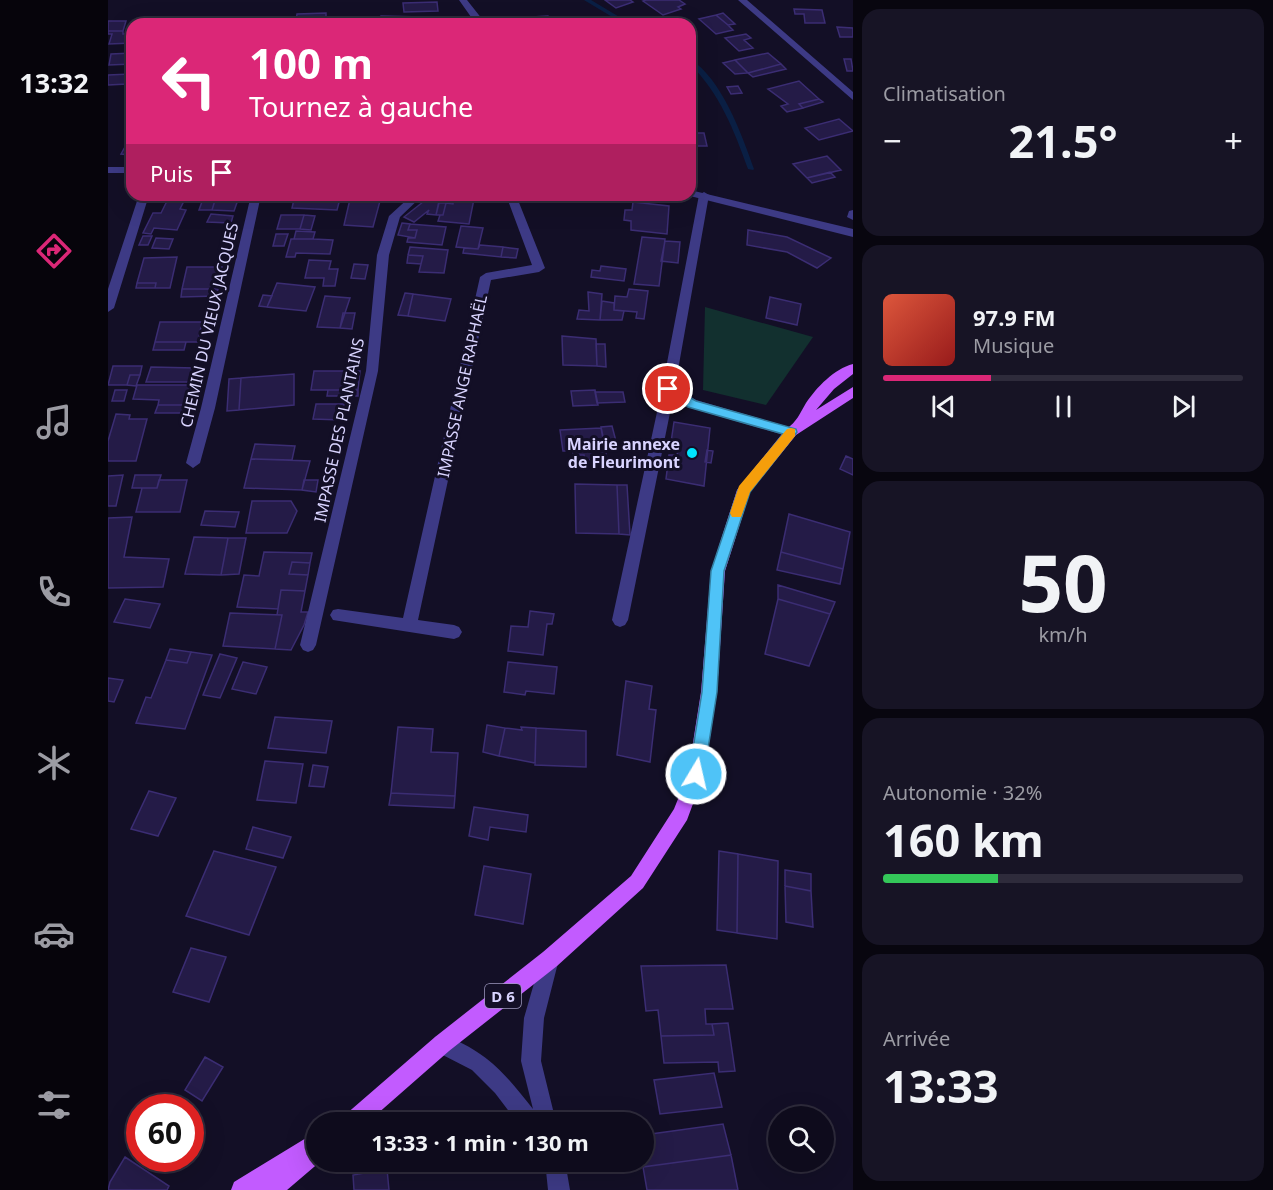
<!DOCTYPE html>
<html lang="fr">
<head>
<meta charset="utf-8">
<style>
  :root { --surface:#0e0b1c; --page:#171425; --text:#f1f3f6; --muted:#9b9ba3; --line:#2e2b3b; --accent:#db2777 }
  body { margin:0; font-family:"Noto Sans",sans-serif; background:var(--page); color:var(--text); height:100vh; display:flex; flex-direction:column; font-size:22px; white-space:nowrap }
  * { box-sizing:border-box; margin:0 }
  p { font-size:20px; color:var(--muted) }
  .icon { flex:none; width:33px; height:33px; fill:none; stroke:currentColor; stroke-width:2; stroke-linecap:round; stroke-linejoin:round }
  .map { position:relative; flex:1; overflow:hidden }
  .side { display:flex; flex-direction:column; gap:9px; padding:9px; background:#08060f; width:420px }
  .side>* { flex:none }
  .banner { position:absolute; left:18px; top:18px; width:570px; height:183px; border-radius:18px; box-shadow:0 6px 24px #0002,0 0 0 2px var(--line); background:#db2777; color:#fff; overflow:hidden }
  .controls { position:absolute; left:660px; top:1106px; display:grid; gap:12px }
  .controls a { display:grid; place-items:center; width:66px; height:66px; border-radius:50%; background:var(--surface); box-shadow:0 6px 24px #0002,0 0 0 2px var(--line); font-size:30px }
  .speed { position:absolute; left:18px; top:1094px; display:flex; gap:12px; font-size:30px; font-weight:700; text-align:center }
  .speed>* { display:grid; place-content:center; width:78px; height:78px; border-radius:50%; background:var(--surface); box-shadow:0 6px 24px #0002,0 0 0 2px var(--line); line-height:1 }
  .speed .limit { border:9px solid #d22; background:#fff; color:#111 }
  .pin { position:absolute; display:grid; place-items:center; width:51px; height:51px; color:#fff; margin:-26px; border:3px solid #fff; border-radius:50%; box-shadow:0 2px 6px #0007 }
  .me { position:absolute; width:66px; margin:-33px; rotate:9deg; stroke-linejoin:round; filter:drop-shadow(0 0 4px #0008) }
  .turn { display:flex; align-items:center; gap:21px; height:126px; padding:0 24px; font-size:27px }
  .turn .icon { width:78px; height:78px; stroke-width:2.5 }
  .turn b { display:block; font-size:42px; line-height:51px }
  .then { display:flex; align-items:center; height:57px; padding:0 24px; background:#0003; gap:12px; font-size:22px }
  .big { font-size:45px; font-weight:700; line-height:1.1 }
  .side .card { flex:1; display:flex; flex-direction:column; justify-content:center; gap:9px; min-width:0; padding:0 21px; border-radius:18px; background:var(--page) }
  .side .dial { align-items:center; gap:0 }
  .dial b { font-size:78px; line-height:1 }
  .song { display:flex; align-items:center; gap:18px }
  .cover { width:72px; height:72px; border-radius:9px; background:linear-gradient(135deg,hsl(10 70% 55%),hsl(0 70% 35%)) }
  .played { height:6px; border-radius:3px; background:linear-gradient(90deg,var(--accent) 30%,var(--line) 30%) }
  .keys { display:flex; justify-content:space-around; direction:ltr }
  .heat { display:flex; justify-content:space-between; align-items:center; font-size:33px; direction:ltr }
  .charge { height:9px; border-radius:4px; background:linear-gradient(90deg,#34c759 32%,var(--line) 0) }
  .trip { position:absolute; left:198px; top:1112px; width:348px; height:60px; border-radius:30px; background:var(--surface); box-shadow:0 6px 24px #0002,0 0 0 2px var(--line); font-weight:700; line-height:60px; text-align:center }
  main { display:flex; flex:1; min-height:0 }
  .tabs { display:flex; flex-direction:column; width:108px; justify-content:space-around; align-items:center; background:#06040b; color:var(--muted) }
  .tabs .icon { width:42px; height:42px }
  .tabs .active { color:var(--accent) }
  .tabs b { font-size:27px; color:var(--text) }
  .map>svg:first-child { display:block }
  .green { fill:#12302f }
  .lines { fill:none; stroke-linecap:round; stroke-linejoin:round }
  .stream { fill:#0a1f44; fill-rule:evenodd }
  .building { fill:#241b47; stroke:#3b2d73; stroke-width:1.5 }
  .service { fill:#3d3a85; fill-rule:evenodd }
  .minor { fill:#3d3a85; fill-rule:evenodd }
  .tertiary { fill:#3d3a85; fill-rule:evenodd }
  .primary { fill:#c25bff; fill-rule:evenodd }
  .route { fill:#4fc3f7; stroke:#337fa1; stroke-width:1.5 }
  .slow { fill:#f59e0b }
  .poi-dot { fill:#00e5ff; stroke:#130f26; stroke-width:2 }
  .labels { text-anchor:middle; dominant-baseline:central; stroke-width:6; stroke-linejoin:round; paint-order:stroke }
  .shield { fill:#130f26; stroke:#9e99be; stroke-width:1.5 }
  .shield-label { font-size:15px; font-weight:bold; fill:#d9d4ff }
  .street-label { font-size:16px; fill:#d9d4ff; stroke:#130f26 }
  .poi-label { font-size:16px; font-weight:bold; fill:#d9d4ff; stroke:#130f26; text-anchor:end }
</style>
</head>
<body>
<main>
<nav class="tabs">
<b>13:32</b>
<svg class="icon active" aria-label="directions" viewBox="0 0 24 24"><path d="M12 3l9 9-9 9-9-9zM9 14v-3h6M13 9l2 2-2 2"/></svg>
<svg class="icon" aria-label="music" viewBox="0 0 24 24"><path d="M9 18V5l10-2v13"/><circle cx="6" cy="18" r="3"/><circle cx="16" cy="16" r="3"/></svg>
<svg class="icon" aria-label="phone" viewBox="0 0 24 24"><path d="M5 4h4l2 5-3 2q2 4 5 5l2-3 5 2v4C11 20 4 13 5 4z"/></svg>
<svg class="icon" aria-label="climate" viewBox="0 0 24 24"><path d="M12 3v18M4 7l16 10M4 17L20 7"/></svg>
<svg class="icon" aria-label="car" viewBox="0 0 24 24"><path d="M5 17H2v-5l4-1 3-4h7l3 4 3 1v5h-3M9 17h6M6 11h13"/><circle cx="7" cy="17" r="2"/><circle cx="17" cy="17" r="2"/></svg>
<svg class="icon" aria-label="filters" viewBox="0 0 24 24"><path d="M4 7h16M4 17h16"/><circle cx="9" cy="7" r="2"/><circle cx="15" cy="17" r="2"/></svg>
</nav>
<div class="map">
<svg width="745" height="1190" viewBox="0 0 745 1190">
  <rect width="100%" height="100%" fill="#130f26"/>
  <path class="green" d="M597 307 705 337 658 405 595 390Z"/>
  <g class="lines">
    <path class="stream" d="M476 0H483L523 24H516Z
      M582 59C614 79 634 135 646 169L645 170 640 169C626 130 612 94 582 64Z"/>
  </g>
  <path class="building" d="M497 0H522L525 2 508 8Z
    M538 0H571L577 4 570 7 573 9 555 15 535 1Z
    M329 2 330 11 296 12 295 3Z
    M686 9 714 10 717 23H697L696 14H687Z
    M218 13V24L188 22 189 14Z
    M615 13 627 24 620 25 608 15Z
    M608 15 620 25 625 30 608 34 591 19Z
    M273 16 314 17 313 24H272Z
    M440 16 443 23 410 24 408 18Z
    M107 17V24H83L84 18Z
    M258 20V24H227V21Z
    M0 21H18L15 31H0Z
    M729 27 745 28V37H732Z
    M0 31H15V34H24V43L1 44 4 34H0Z
    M638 34 643 38 636 40 645 48 631 51 617 38Z
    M24 53V64L1 65 3 54Z
    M660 53 673 64 640 73 627 60Z
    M736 59H743L745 71H739Z
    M627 60 640 73 627 74 615 63Z
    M673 64 678 69 645 77 640 73Z
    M22 74 19 84 0 85V75Z
    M691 81 711 99 691 104 695 108 679 112 673 106 680 104 660 89Z
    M630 86 634 93 623 94 619 87Z
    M711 99 715 102 695 108 691 104Z
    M731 119 745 131 711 140 697 128Z
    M584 133H596L599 146H586Z
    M22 138H24L23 155 13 154Z
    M719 156 733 170 699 178 685 164Z
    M722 172 727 177 704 183 699 178Z
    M62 195 78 197 72 209 78 210 69 230 46 228 43 234 35 233 45 213H53Z
    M187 195H233L229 210 184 208Z
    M96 196 108 197 104 210H91Z
    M108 197H131L126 211 104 210Z
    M320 198 331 201 328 215 319 214 321 210 306 222 296 217Z
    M346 198 366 199 361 224 330 221 332 215H335L338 203 345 204Z
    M242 199 272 201 265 227 236 225Z
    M525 202 561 206 559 234 523 230V221L516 220 517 210H524Z
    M331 203H338L335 215H328Z
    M103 214 125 216 123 223 99 222Z
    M173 215H196L192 229H169Z
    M196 215 207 216 203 230 192 229Z
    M294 223 302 224 300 230H309L307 238 290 235Z
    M302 224 338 227 334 245 299 242 300 238H307L309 230H300Z
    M353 226 375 228 370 249 348 247Z
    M640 230 679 237 723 258 709 268 679 252 639 245Z
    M188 231 207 232 205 239H186Z
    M168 234H180L176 246H165Z
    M35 236H44L40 245H31Z
    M534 237 557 239 551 286 526 284Z
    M48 238 65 239 61 249 44 248Z
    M183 239H205L225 240 222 254 188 253 187 257H178Z
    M557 241 572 242 570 263 553 261Z
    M372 245 395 247 393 257 355 253 356 248 370 249Z
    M302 247 340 250 336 273 311 272 315 256 300 255Z
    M395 247 410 249 408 258 393 257Z
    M300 255 315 256 313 264 299 263Z
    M69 257 62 288H47L48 283H29L36 258Z
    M201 260 223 261 221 269H230L227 286H215L216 278H197Z
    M246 264 260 265 257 279 243 278Z
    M493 266 518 269 516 281 483 277 484 270 492 271Z
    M79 267H114L110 289H74Z
    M29 283H48L47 288H28Z
    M169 283 207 287 198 311 159 307Z
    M74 289H110L109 296 73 297Z
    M521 289 540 291 536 319 528 318 529 312 506 310 507 296 519 297Z
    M480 292 494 294 492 320 469 319 471 310 481 311Z
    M297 293 305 294 300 316 290 315Z
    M305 294 343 299 337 321 300 316Z
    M155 295 164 296 159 307 151 306Z
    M217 296 242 298 232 328 209 327Z
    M662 297 693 304 689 325 658 318Z
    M494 301 506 303V310L516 311 514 320H492Z
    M235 313H247L244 329 232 328Z
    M52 322H94L90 342H47Z
    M454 336 488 339 489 366 455 365Z
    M47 342H78L76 350H45Z
    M488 344H497L498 367 489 366Z
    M5 366H34L32 375H22L19 385H0Z
    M43 367 87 368 86 382H38Z
    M206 371H252L250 390H203Z
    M86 372H97L94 382H86Z
    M186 374V405L131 410 133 378Z
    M22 375H32L28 386 19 385Z
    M133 378 131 410 119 411 121 379Z
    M29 385H89L84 405H50L51 400 25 399Z
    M7 390H19L16 401H4Z
    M220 390H250V396H219Z
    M487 390 490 405 465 406 463 391Z
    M487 392H515L517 402 489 403Z
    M208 404H236L233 420 205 419Z
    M50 405H84L82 413H47Z
    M8 414 22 415 21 419H39L28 461H0V441Z
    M566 422 602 428 596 486 558 479 561 455H569L570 451 562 449Z
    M504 426 509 445 497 446 493 427Z
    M493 428 499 459 477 460 476 455H465V451H455L452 430Z
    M147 444 187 446 184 460 143 459Z
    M599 450 605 451 603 463 597 462Z
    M738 456 745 459V475L732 469Z
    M143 459 202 461 194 490 136 488Z
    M15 475 8 506H0V476Z
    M27 475H53L49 488H24Z
    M51 480H79L72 512H28L34 488H49Z
    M196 480H210L208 492 194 490Z
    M467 484 509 485 511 534 468 533Z
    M509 485H519L522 535 511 534Z
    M144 501H183L189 511 179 533H138Z
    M97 511 131 512 127 527 93 525Z
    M681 514 742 532 735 569 673 552Z
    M24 517 16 557 61 559 55 587 0 588V518Z
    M86 537 120 538 113 575 77 574Z
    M120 538H138L131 574 113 575Z
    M156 552 204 553 202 563 184 562 181 574 200 575 197 591 173 590 170 609 129 607 136 575 151 576Z
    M673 552 735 569 732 584 669 570Z
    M184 562 202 563 200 575 181 574Z
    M670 585 727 602 722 614 670 599Z
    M173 590 197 591 193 612H200L196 625 183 650 167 649 174 615H169Z
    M17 599 52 604 42 628 6 622Z
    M670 599 722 614 701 666 657 654Z
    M422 611 446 614 444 624H439L435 655 400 651 403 626 420 627Z
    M122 613 174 615 167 649 115 646Z
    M62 649 83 652 79 663 58 660Z
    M83 652 104 655 77 729 28 723 38 697 43 698 58 660 79 663Z
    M112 654 129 658 112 698 95 695Z
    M135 662 159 667 148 694 124 689Z
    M400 662 449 667 446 694 418 691 417 695 396 692Z
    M0 678 15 680 6 702 0 701Z
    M518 681 544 686 541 709 548 710 542 762 509 755Z
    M167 717 224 721 218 753 160 748Z
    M379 725 397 728 391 756 375 752Z
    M290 727 325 729 323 752 350 753 347 796 283 793Z
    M413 727 428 728 427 763 391 756 397 728 414 730Z
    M428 728 478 731V767L427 765Z
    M157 761 195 764 188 803 149 800Z
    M205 765 220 767 216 787 201 786Z
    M41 791 68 798 50 836 23 829Z
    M283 793 347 796 346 808 281 805Z
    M366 807 420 815 418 832 382 827 380 840 361 836Z
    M145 827 183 837 175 858 138 849Z
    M106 851 168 867 141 935 78 916Z
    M611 851 630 854 629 933 609 930Z
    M630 854 670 861 669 939 629 933Z
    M376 866 423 874 415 924 367 915Z
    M677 870 703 874V891L677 886Z
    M677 886 703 891 705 927 678 922Z
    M83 948 118 957 101 1002 65 992Z
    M618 965 625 1009H597L598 1024H604L606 1035 553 1036 550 1010 538 1011 533 966Z
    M620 1023 627 1071 611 1072 610 1062 556 1063 553 1036 606 1035 604 1024Z
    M97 1057 115 1067 94 1101 77 1090Z
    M606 1073 614 1107 552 1114 546 1080Z
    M615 1124 623 1155 535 1167 536 1135Z
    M623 1155 630 1190H539L535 1167Z
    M17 1157 61 1186 59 1190H0L2 1182Z
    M279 1169 281 1190H246L245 1175Z"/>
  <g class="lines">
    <path class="service" d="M31 195H41L6 308 0 312V289Z
      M143 195H153L107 408 92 463 85 468 78 463 93 408Z
      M304 195H315L292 217 281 255 270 371 208 645 205 650 200 652 195 650 192 645 258 371 269 255 281 216Z
      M398 195H408L437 268 431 272 383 280 310 620 346 625 351 627 354 632 351 637 346 639 225 620 222 615 225 610 230 609 295 618 372 277 378 273 424 265Z"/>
    <path class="minor" d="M351 0H359L378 24H368Z
      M596 192 601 195 567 387 588 400 688 429 690 432 683 437 579 407 565 398 520 620 517 625 512 627 507 625 504 620 554 389 591 195Z
      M442 950 449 952 451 959 436 1018 433 1061 448 1122H409L387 1093 364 1070 327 1051 324 1044 327 1037 334 1034C380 1053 395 1071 425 1109L413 1061 416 1018 433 959 435 952Z
      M437 1161H457L462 1190H440Z"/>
    <path class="tertiary" d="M630 0H639L745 92V100Z
      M0 167H24V173H0Z
      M582 190 745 229V237L578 195H582Z
      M745 210V220L739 217 741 211Z"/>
    <path class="primary" d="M745 364V374L726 389 708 410 745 387V398L688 435 642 492 617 571 609 692 596 774 579 820 535 888 449 966 341 1051 260 1122H234L237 1115 327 1037 435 952 523 876 566 809 580 774 593 692 603 571 629 490 678 429C689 422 692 413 698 403 709 387 726 369 745 364Z
      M208 1132V1161H213L179 1190H123L126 1182Z"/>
  </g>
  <path class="route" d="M560 385 588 401 688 429 689 432 642 492 616 571 609 692 596 774 594 779 588 781 583 779 581 774 594 692 603 571 630 490 675 434 580 407 556 392 554 389Z"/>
  <path class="slow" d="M683 428 687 429V436L642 492 633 517H624L622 513 631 486 679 429Z"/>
  <circle class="poi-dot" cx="584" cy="453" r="6"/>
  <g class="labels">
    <rect class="shield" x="377" y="984" width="36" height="24" rx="4.5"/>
    <g class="shield-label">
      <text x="395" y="996">D 6</text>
    </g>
    <g class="street-label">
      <text transform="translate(101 325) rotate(-77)">CHEMIN DU VIEUX JACQUES</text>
      <text transform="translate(354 386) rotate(-78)">IMPASSE ANGE RAPHAËL</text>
      <text transform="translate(231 430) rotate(-78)">IMPASSE DES PLANTAINS</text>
    </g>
    <g class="poi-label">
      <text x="572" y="444">Mairie annexe<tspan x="572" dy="18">de Fleurimont</tspan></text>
    </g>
  </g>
</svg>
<div class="controls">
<a><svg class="icon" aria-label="search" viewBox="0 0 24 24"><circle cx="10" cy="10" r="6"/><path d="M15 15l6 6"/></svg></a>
</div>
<div class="speed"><div class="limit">60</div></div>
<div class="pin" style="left:560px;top:389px;background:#d93025"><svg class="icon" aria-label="arrive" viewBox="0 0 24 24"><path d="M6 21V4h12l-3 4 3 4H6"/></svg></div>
<svg class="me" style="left:588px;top:774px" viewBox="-20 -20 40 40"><circle r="17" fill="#4fc3f7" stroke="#fff" stroke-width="3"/><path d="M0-11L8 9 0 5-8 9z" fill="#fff"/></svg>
<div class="trip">13:33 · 1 min · 130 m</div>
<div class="banner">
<div class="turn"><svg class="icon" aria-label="left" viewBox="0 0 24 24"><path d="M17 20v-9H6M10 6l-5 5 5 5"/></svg><div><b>100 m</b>Tournez à gauche</div></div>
<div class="then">Puis<svg class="icon" aria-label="arrive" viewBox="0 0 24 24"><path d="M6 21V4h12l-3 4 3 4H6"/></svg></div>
</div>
</div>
<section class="side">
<div class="card"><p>Climatisation</p>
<div class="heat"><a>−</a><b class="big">21.5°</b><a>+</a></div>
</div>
<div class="card">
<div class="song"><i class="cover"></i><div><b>97.9 FM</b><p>Musique</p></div></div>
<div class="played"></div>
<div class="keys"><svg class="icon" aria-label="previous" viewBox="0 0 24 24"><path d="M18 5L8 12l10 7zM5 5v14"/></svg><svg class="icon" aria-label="pause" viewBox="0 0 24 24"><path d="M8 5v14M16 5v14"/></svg><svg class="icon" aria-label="next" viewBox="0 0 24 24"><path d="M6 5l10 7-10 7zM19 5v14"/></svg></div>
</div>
<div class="card dial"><b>50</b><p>km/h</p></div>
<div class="card"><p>Autonomie · 32%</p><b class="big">160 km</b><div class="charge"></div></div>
<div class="card"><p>Arrivée</p><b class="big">13:33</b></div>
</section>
</main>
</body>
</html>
